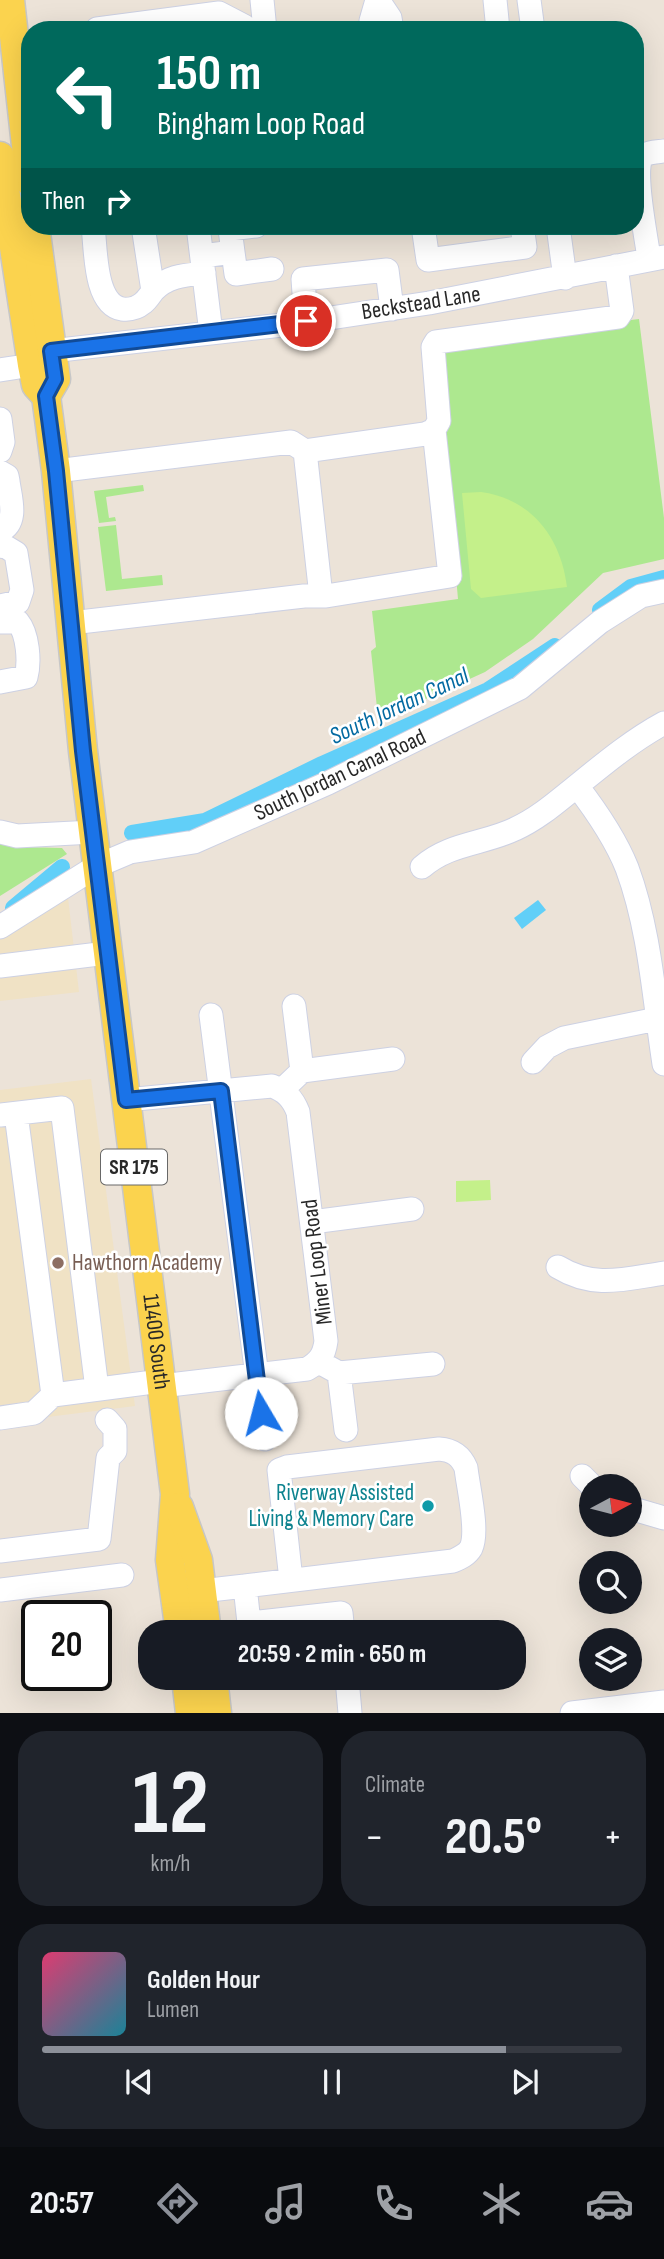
<!DOCTYPE html>
<html lang="en">
<head>
<meta charset="utf-8">
<style>
  :root { --surface:#171b24; --page:#20242c; --text:#f1f3f6; --muted:#9ea1a6; --line:#363941; --accent:#8c9099 }
  body { margin:0; font-family:"Sofia Sans Condensed",sans-serif; background:var(--page); color:var(--text); height:100vh; display:flex; flex-direction:column; font-size:26px; white-space:nowrap }
  * { box-sizing:border-box; margin:0 }
  p { font-size:23px; color:var(--muted) }
  .icon { flex:none; width:38px; height:38px; fill:none; stroke:currentColor; stroke-width:2; stroke-linecap:round; stroke-linejoin:round }
  .map { position:relative; height:1713px; overflow:hidden }
  .drawer { display:flex; flex-direction:column; gap:18px; padding:18px; background:#0d0f14; flex:1 }
  .drawer>* { flex:none }
  .guide { position:absolute; left:21px; top:21px; width:623px; height:214px; border-radius:28px; box-shadow:0 7px 28px #0002; background:#00695c; color:#fff; overflow:hidden }
  .needle { width:46px; rotate:83deg }
  .fabs { position:absolute; left:579px; top:1474px; display:grid; gap:14px }
  .fabs a { display:grid; place-items:center; width:63px; height:63px; border-radius:50%; background:var(--surface); box-shadow:0 7px 28px #0002; font-size:35px }
  .speed { position:absolute; left:21px; top:1600px; display:flex; gap:14px; font-size:35px; font-weight:700; text-align:center }
  .speed>* { display:grid; place-content:center; width:91px; height:91px; border-radius:50%; background:var(--surface); box-shadow:0 7px 28px #0002; line-height:1 }
  .speed .limit { border:4px solid #111; border-radius:10px; background:#fff; color:#111 }
  .pin { position:absolute; display:grid; place-items:center; width:60px; height:60px; color:#fff; margin:-30px; border:4px solid #fff; border-radius:50%; box-shadow:0 2px 7px #0007 }
  .me { position:absolute; width:77px; margin:-38px; rotate:352deg; stroke-linejoin:round; filter:drop-shadow(0 0 5px #0008) }
  .turn { display:flex; align-items:center; gap:24px; height:147px; padding:0 21px; font-size:32px }
  .turn .icon { width:91px; height:91px; stroke-width:2.5 }
  .turn b { display:block; font-size:49px; line-height:60px }
  .then { display:flex; align-items:center; height:66px; padding:0 21px; background:#0003; gap:14px; font-size:26px }
  .big { font-size:52px; font-weight:700; line-height:1.1 }
  .drawer .card { flex:1; display:flex; flex-direction:column; justify-content:center; gap:10px; min-width:0; padding:0 24px; border-radius:28px; background:var(--page) }
  .drawer .dial { align-items:center; gap:0 }
  .dial b { font-size:91px; line-height:1 }
  .song { display:flex; align-items:center; gap:21px }
  .cover { width:84px; height:84px; border-radius:10px; background:linear-gradient(135deg,hsl(340 70% 55%),hsl(190 70% 35%)) }
  .played { height:7px; border-radius:4px; background:linear-gradient(90deg,var(--accent) 80%,var(--line) 80%) }
  .keys { display:flex; justify-content:space-around; direction:ltr }
  .heat { display:flex; justify-content:space-between; align-items:center; font-size:38px; direction:ltr }
  .drawer .tiles { flex:1; display:grid; gap:18px; grid-template-columns:1fr 1fr }
  .card:last-child { grid-column:span 2 }
  .trip { position:absolute; left:138px; top:1620px; width:388px; height:70px; border-radius:28px; background:var(--surface); box-shadow:0 7px 28px #0002; font-weight:700; line-height:70px; text-align:center }
  .tabs { display:flex; height:112px; justify-content:space-around; align-items:center; background:#090b0e; color:var(--muted) }
  .tabs .icon { width:49px; height:49px }
  .tabs .active { color:var(--accent) }
  .tabs b { font-size:32px; color:var(--text) }
  .map>svg:first-child { display:block }
  .education { fill:#f0e2c5 }
  .green { fill:#ade88f }
  .pitch { fill:#c4f08a }
  .water { fill:#61cff8 }
  .lines { fill:none; stroke-linecap:round; stroke-linejoin:round }
  .canal { stroke:#61cff8; stroke-width:16 }
  .minor-casing { stroke:#cdd1e3; stroke-width:25 }
  .major-casing { stroke:#c7c7c7; stroke-width:31 }
  .minor { stroke:#fff; stroke-width:23 }
  .major { stroke:#fbd34e; stroke-width:28 }
  .route-casing { stroke:#114b97; stroke-width:18 }
  .route { stroke:#1a73e8; stroke-width:12 }
  .education-dot { fill:#8d6e63; stroke:#fff; stroke-width:2.5 }
  .culture-dot { fill:#0f9aa8; stroke:#fff; stroke-width:2.5 }
  .labels { text-anchor:middle; dominant-baseline:central; stroke-width:5; stroke-linejoin:round; paint-order:stroke }
  .shield { fill:#fff; stroke:#686868; stroke-width:2 }
  .shield-label { font-size:21px; font-weight:bold; fill:#282828 }
  .street-label { font-size:23px; fill:#282828; stroke:#fff }
  .education-label { font-size:23px; fill:#785e54; stroke:#fff; text-anchor:start }
  .culture-label { font-size:23px; fill:#0d838f; stroke:#fff; text-anchor:end }
  .water-label { font-size:24px; font-style:italic; fill:#036aa1; stroke:#fff }
</style>
</head>
<body>
<div class="map">
<svg width="664" height="1713" viewBox="0 0 664 1713">
  <rect width="100%" height="100%" fill="#ece3d8"/>
  <path class="education" d="M67 889 79 992 0 1001V929Z
    M91 1079 135 1406 0 1423V1090Z"/>
  <path class="green" d="M639 319 664 518V559L603 573 533 639 485 672 417 703 377 708 371 651 376 647 372 611 458 599 444 438 443 355 452 343Z
    M143 485 144 491 106 497 109 518 115 517 116 521 99 523 94 491Z
    M116 525 122 579 162 575 163 585 106 591 98 527Z
    M0 843 20 847 62 848 67 854 0 896Z"/>
  <path class="pitch" d="M481 492C532 499 561 538 567 587L481 598 471 589 462 493Z
    M490 1180 491 1200 456 1202V1181Z"/>
  <path class="water" d="M538 900 546 910 522 929 514 918Z"/>
  <g class="lines">
    <path class="canal" d="M600 610 631 587 664 578
      M132 833 205 821 322 764 488 690 555 646
      M13 908 62 867"/>
    <defs>
      <path id="minor" d="M262 0 265 30
        M378 0 390 18 392 30
        M495 0 498 30
        M529 0 533 30
        M97 29 219 13 244 26
        M372 30 371 21 377 0
        M93 226C96 249 94 304 122 309 130 310 137 308 143 303 147 300 150 295 153 291 167 276 185 275 204 273
        M143 226 153 291
        M198 226 211 333
        M423 226 428 260 525 247 522 226
        M558 226 565 278
        M233 252 236 274 272 269
        M202 256 233 252 230 229 256 226
        M649 258C647 242 632 167 642 157 647 152 657 152 664 151
        M306 321 303 279 387 270 392 309
        M51 351 291 324 429 303 664 257
        M0 370 32 365
        M0 419 3 442 0 451
        M305 451 321 596
        M56 471 291 442 305 451 425 434 434 430 439 421 433 347 436 342 618 317 622 311 616 266
        M0 472 7 476 8 481C10 498 19 522 0 531
        M0 546 6 547 16 553 22 590 18 602 0 606
        M0 622H18C28 634 30 662 26 677L0 682
        M71 623 304 596H326L450 576 434 430
        M577 786C597 812 615 838 627 868 650 930 654 999 664 1064
        M0 832 17 836 93 832
        M422 867C449 843 484 844 515 829 535 820 552 806 568 793 599 768 629 742 664 723
        M0 927 97 866 130 852 194 842 328 783 520 688 600 622 641 596 664 591
        M0 966 107 953
        M294 1006 302 1071
        M211 1015 265 1439
        M533 1062 547 1047 564 1038 657 1019
        M282 1090 302 1071 393 1059
        M126 1100 272 1086C286 1091 293 1099 298 1112L326 1341C324 1356 319 1362 307 1369L161 1386
        M16 1114 53 1395 161 1381
        M0 1115 62 1108 97 1389
        M312 1222 412 1209
        M558 1267C594 1289 624 1279 664 1273
        M319 1362 339 1373 433 1364
        M339 1373 346 1430
        M0 1418 34 1413 53 1395
        M582 1476 592 1486
        M630 1508 664 1518
        M0 1551 99 1539 108 1458 115 1451V1429L107 1420
        M245 1586 453 1561C460 1558 467 1555 471 1548 479 1531 468 1487 466 1468 461 1456 453 1450 439 1449L287 1467 279 1470 291 1580
        M0 1590 122 1575
        M201 1591 245 1586 249 1623 341 1613 343 1633
        M347 1678 350 1713
        M572 1713 664 1702"/>
      <g id="major">
        <path d="M10 0 30 182"/>
        <path id="s1" d="M0 156 32 365 36 385 46 396 56 471 83 751 175 1494 170 1560 180 1633"/>
        <path d="M35 226 56 379 46 396"/>
        <path d="M179 1507 198 1560 207 1633"/>
        <path d="M186 1678 190 1713"/>
        <path d="M213 1678 217 1713"/>
      </g>
    </defs>
    <use href="#minor" class="minor-casing"/>
    <use href="#major" class="major-casing"/>
    <use href="#minor" class="minor"/>
    <use href="#major" class="major"/>
  </g>
  <g class="lines">
    <defs>
      <path id="route" d="M261 1413 221 1091 126 1100 83 751 56 471 46 396 55 379 51 351 306 321"/>
    </defs>
    <use href="#route" class="route-casing"/>
    <use href="#route" class="route"/>
  </g>
  <circle class="education-dot" cx="58" cy="1263" r="7"/>
  <circle class="culture-dot" cx="428" cy="1506" r="7"/>
  <g class="labels">
    <rect class="shield" x="101" y="1149.5" width="66" height="35" rx="5"/>
    <g class="shield-label">
      <text x="134" y="1167">SR 175</text>
    </g>
    <g class="street-label">
      <text transform="translate(421 303) rotate(-9)">Beckstead Lane</text>
      <text transform="translate(340 775) rotate(-25)">South Jordan Canal Road</text>
      <text transform="translate(317 1262) rotate(-97)">Miner Loop Road</text>
      <text stroke="none"><textPath href="#s1" startOffset="1199">11400 South</textPath></text>
    </g>
    <g class="education-label">
      <text x="72" y="1263">Hawthorn Academy</text>
    </g>
    <g class="culture-label">
      <text x="414" y="1493">Riverway Assisted<tspan x="414" dy="26">Living &amp; Memory Care</tspan></text>
    </g>
    <g class="water-label">
      <text transform="translate(399 706) rotate(-25)">South Jordan Canal</text>
    </g>
  </g>
</svg>
<div class="fabs">
<a><svg class="needle" viewBox="-14 -14 28 28"><path d="M0-13l5 13h-10z" fill="#e53935"/><path d="M0 13l5-13h-10z" fill="#9ea1a6"/></svg></a>
<a><svg class="icon" aria-label="search" viewBox="0 0 24 24"><circle cx="10" cy="10" r="6"/><path d="M15 15l6 6"/></svg></a>
<a><svg class="icon" aria-label="layers" viewBox="0 0 24 24"><path d="M12 4l9 5-9 5-9-5zM3 14l9 5 9-5"/></svg></a>
</div>
<div class="speed"><div class="limit">20</div></div>
<div class="pin" style="left:306px;top:321px;background:#d93025"><svg class="icon" aria-label="arrive" viewBox="0 0 24 24"><path d="M6 21V4h12l-3 4 3 4H6"/></svg></div>
<svg class="me" style="left:261px;top:1413px" viewBox="-20 -20 40 40"><circle r="19" fill="#fff"/><path d="M0-13L10 11 0 6-10 11z" fill="#1a73e8"/></svg>
<div class="trip">20:59 · 2 min · 650 m</div>
<div class="guide">
<div class="turn"><svg class="icon" aria-label="left" viewBox="0 0 24 24"><path d="M17 20v-9H6M10 6l-5 5 5 5"/></svg><div><b>150 m</b>Bingham Loop Road</div></div>
<div class="then">Then<svg class="icon" aria-label="right" viewBox="0 0 24 24"><path d="M7 20v-9h11M14 6l5 5-5 5"/></svg></div>
</div>
</div>
<section class="drawer">
<div class="tiles">
<div class="card dial"><b>12</b><p>km/h</p></div>
<div class="card"><p>Climate</p>
<div class="heat"><a>−</a><b class="big">20.5°</b><a>+</a></div>
</div>
<div class="card">
<div class="song"><i class="cover"></i><div><b>Golden Hour</b><p>Lumen</p></div></div>
<div class="played"></div>
<div class="keys"><svg class="icon" aria-label="previous" viewBox="0 0 24 24"><path d="M18 5L8 12l10 7zM5 5v14"/></svg><svg class="icon" aria-label="pause" viewBox="0 0 24 24"><path d="M8 5v14M16 5v14"/></svg><svg class="icon" aria-label="next" viewBox="0 0 24 24"><path d="M6 5l10 7-10 7zM19 5v14"/></svg></div>
</div>
</div>
</section>
<nav class="tabs">
<b>20:57</b>
<svg class="icon active" aria-label="directions" viewBox="0 0 24 24"><path d="M12 3l9 9-9 9-9-9zM9 14v-3h6M13 9l2 2-2 2"/></svg>
<svg class="icon" aria-label="music" viewBox="0 0 24 24"><path d="M9 18V5l10-2v13"/><circle cx="6" cy="18" r="3"/><circle cx="16" cy="16" r="3"/></svg>
<svg class="icon" aria-label="phone" viewBox="0 0 24 24"><path d="M5 4h4l2 5-3 2q2 4 5 5l2-3 5 2v4C11 20 4 13 5 4z"/></svg>
<svg class="icon" aria-label="climate" viewBox="0 0 24 24"><path d="M12 3v18M4 7l16 10M4 17L20 7"/></svg>
<svg class="icon" aria-label="car" viewBox="0 0 24 24"><path d="M5 17H2v-5l4-1 3-4h7l3 4 3 1v5h-3M9 17h6M6 11h13"/><circle cx="7" cy="17" r="2"/><circle cx="17" cy="17" r="2"/></svg>
</nav>
</body>
</html>
